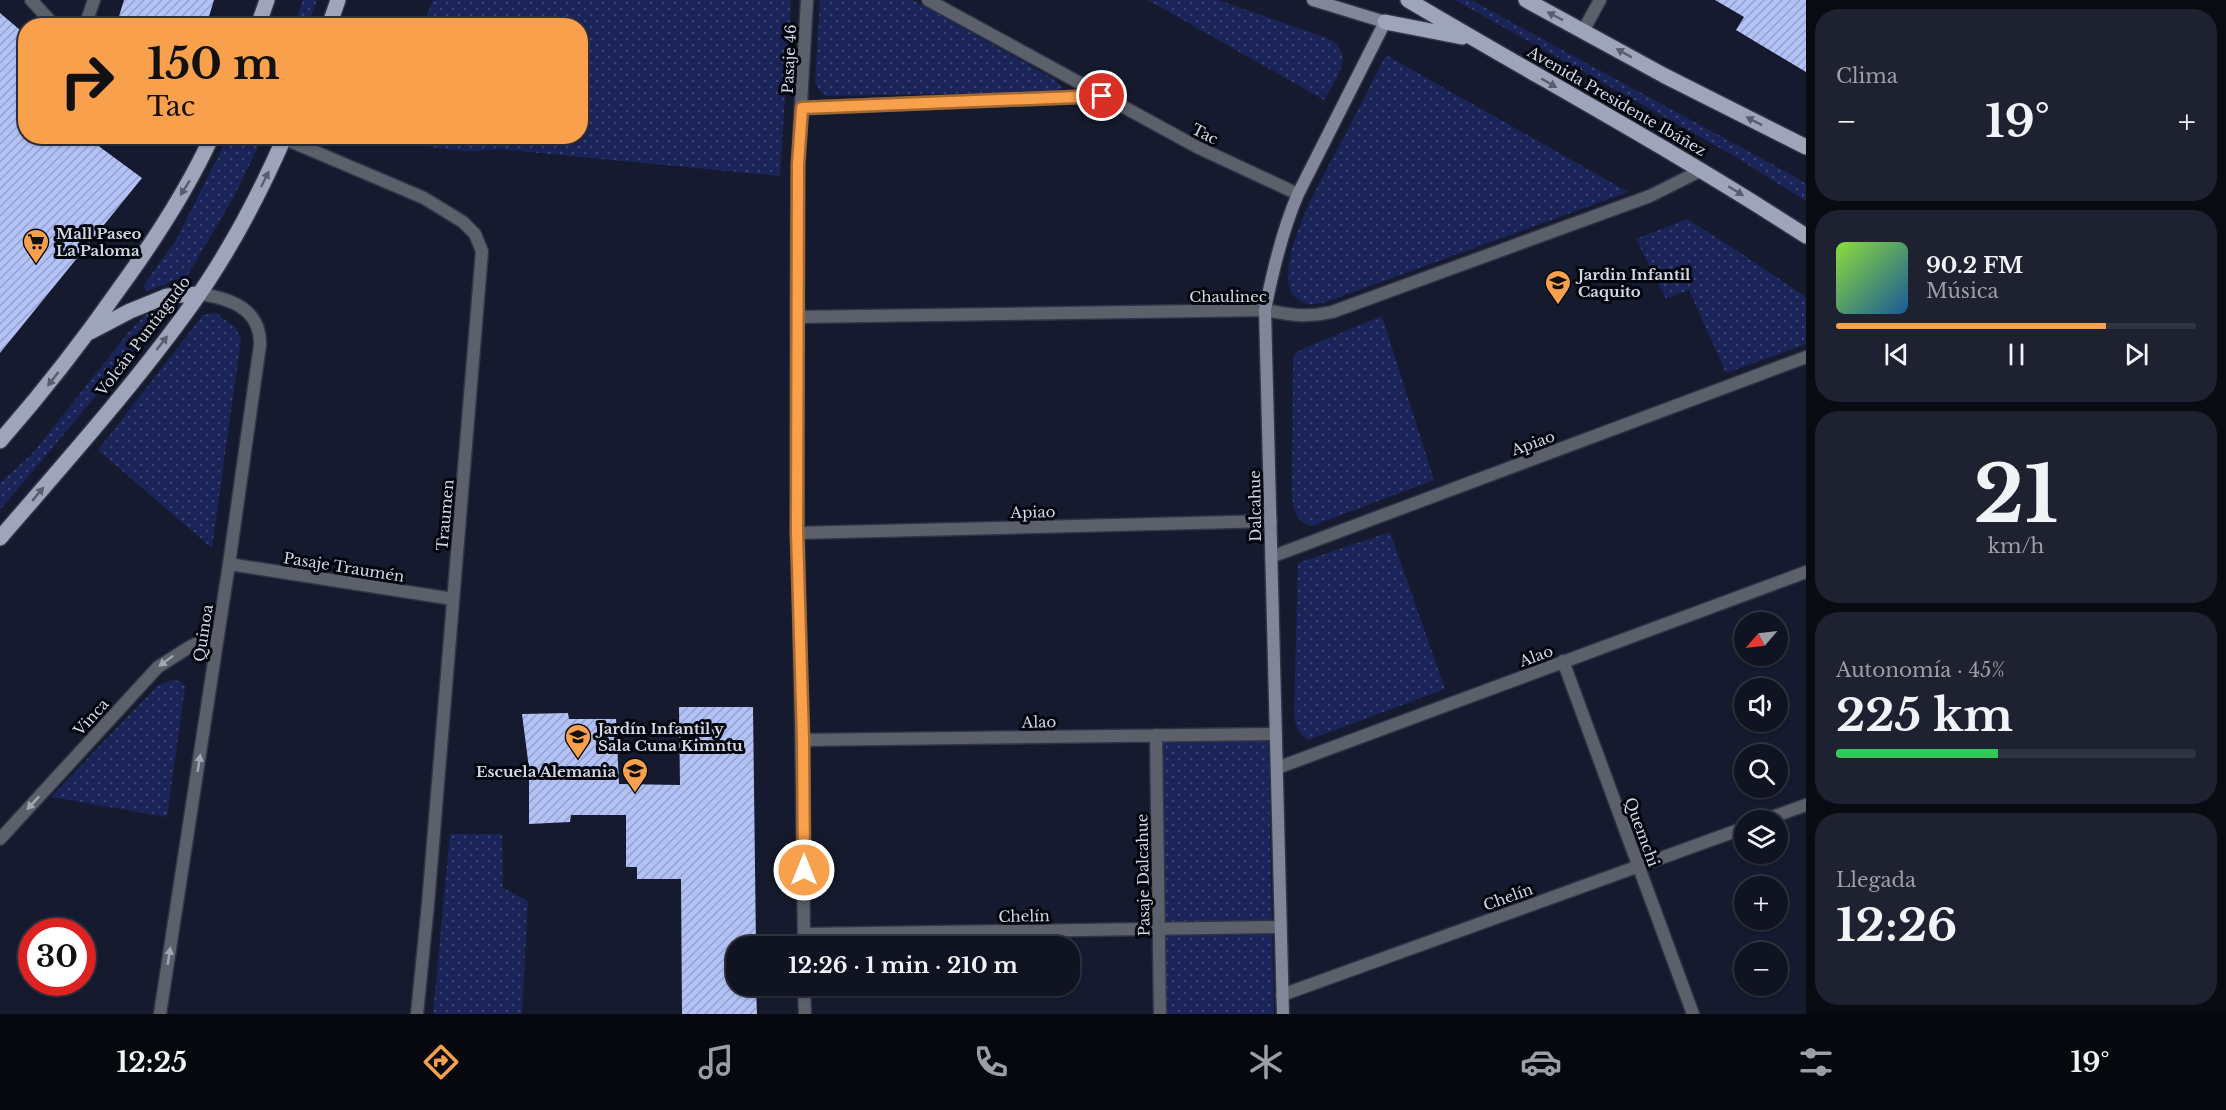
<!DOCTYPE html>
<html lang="es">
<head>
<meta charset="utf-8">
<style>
  :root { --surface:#101422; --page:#1e212f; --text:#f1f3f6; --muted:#9c9ea5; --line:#303340; --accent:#f8a04b }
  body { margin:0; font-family:"Libre Baskerville",serif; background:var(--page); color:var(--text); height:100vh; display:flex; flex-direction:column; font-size:22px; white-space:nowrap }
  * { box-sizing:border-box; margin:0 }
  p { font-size:20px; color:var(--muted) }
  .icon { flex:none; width:33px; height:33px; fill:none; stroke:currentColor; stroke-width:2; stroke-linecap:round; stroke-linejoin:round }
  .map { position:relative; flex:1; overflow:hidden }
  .details { display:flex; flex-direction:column; gap:9px; padding:9px; background:#090b13; width:420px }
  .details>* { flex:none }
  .hud { position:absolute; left:18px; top:18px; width:570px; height:126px; border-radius:24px; box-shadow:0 2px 4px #0004,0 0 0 2px var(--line); background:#f8a04b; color:#111; overflow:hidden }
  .needle { width:39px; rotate:242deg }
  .fabs { position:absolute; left:1734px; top:612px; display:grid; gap:12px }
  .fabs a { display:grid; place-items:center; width:54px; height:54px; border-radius:50%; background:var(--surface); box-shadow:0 2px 4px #0004,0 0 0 2px var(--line); font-size:30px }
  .speed { position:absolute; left:18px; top:918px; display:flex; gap:12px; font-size:30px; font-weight:700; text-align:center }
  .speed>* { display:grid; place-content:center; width:78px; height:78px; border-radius:50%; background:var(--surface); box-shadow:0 2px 4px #0004,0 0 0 2px var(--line); line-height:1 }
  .speed .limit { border:9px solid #d22; background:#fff; color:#111 }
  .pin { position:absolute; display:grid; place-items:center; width:51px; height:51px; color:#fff; margin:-26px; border:3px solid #fff; border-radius:50%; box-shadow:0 2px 6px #0007 }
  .me { position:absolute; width:66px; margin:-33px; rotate:0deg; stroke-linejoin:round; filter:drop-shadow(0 0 4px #0008) }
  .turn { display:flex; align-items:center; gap:21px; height:126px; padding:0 30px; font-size:27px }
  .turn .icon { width:78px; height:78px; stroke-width:2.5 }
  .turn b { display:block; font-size:42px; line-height:51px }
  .big { font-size:45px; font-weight:800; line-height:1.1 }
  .details .card { flex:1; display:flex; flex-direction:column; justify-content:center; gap:9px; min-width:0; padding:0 21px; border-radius:24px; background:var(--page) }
  .details .dial { align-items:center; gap:0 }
  .dial b { font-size:78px; line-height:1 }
  .song { display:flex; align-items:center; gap:18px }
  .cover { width:72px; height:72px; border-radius:9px; background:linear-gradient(135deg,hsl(90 70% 55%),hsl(210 70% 35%)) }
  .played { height:6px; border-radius:3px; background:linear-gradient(90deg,var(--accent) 75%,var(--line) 75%) }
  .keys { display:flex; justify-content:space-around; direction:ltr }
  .heat { display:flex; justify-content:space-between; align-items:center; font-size:33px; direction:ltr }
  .charge { height:9px; border-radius:4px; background:linear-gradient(90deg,#34c759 45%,var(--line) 0) }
  .trip { position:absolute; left:726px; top:936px; width:354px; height:60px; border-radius:24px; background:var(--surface); box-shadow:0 2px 4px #0004,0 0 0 2px var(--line); font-weight:800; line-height:60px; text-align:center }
  .menu { display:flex; height:96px; justify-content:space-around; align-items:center; background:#06080e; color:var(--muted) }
  .menu .icon { width:42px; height:42px }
  .menu .selected { color:var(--accent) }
  .menu b { font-size:27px; color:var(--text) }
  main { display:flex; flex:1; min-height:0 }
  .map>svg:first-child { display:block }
  .green { fill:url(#green-dots) }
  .building { fill:url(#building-hatch) }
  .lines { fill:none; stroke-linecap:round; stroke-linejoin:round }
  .lane-casing { stroke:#2f3447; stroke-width:15 }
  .street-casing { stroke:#2f3447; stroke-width:15 }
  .secondary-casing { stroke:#2f3447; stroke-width:15 }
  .primary-casing { stroke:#2f3447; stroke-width:18 }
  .lane { stroke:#5c606a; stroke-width:12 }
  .street { stroke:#5c606a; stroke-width:12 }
  .secondary { stroke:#818798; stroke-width:12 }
  .primary { stroke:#9ea5bb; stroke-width:15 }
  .oneway { fill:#595d6d }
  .oneway2 { fill:#a3a7b3 }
  .route-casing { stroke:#a16831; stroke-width:15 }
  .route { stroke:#f8a04b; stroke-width:10 }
  .labels { text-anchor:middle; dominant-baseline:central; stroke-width:6; stroke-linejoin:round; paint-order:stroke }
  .street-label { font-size:15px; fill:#d2d7e4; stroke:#04060e }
  .poi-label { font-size:15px; font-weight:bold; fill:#d2d7e4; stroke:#04060e; text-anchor:start }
</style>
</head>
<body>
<main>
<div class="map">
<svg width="1806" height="1014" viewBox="0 0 1806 1014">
  <defs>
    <pattern id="green-dots" width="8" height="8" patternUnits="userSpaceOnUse" patternTransform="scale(1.5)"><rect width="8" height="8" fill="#1b2458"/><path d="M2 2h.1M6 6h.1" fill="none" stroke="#3b4370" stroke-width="1.8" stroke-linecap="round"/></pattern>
    <pattern id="building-hatch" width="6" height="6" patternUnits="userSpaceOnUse" patternTransform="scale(1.5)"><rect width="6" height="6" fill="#b2c1f6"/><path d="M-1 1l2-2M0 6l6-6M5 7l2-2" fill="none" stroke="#95a1ca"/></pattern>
  </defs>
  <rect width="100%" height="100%" fill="#151a2e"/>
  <path class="green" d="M303 0H317L308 25H294Z
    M433 0H791L780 176 497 149C472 153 451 151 427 146L420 137 580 136V26L423 25Z
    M820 0H913L1054 79 1063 88 1051 92 826 96 819 90 815 82Z
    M1148 0H1218L1327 38C1358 52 1335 80 1324 100Z
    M1455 0H1471L1792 175 1806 184V201L1736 157Z
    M1386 55 1628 192 1326 302C1314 305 1306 306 1296 298 1266 270 1329 166 1344 137 1358 109 1372 82 1386 55Z
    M228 137H258L260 143 232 200 187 276 147 291 143 286 176 240Z
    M1687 219 1733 248 1806 297V344L1726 373 1689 290 1666 299 1636 239Z
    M153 311 158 319 157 323 0 510V483L32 454 128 333 144 316Z
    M216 313 236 328 241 339 212 548 98 450 203 315Z
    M1382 316 1434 480 1312 526C1297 523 1294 511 1292 498L1293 359 1296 353 1304 348Z
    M1390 532 1445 689 1308 740C1297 734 1295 724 1294 712L1298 563Z
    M172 680 180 681 185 687 167 817 51 797 157 686Z
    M1268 741 1274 1014H1165L1161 742Z
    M450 834H502L503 888 528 901 522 1014H433Z"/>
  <path class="building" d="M124 0H214L206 26H116Z
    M1715 0H1806V72L1736 30 1744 17Z
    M0 13 26 35V136H85L142 178 0 353Z
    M679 707H753L756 946H736V986H756L757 1014H682L681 879H637V867H626V815H571L570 822 529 824V768L522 714 568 713 569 719H616L619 784 680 785Z"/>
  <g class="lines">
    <defs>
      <path id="lane" d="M31 0 55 26
        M85 26 94 0"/>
      <path id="street" d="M928 0 1197 147 1298 194
        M1583 31 1600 0
        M802 108 1100 96
        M285 139 424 198 463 222 475 234 482 251 428 904 417 1014
        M797 317 1265 310C1290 315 1307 318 1332 312L1650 196 1702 170
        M797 533 1271 521
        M1271 557 1806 357
        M229 564 453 599
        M1563 661 1693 1014
        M1156 735 1160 1014
        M803 740 1276 734
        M1277 768 1806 572
        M1764 820 1806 805
        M0 839 158 667 191 646 218 635
        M804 934 1280 927
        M804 946C802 686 793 426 798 166 800 111 804 55 807 0
        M804 986 805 1014
        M1282 995 1744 828
        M160 1014 229 564 260 345C261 308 229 298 199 294"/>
      <path id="secondary" d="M1283 1014 1265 310C1273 269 1282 231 1298 194L1385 22 1313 0"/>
      <path id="primary" d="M1408 0C1541 79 1677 152 1806 236
        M1526 0 1665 76 1806 147
        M1385 22 1462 37
        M258 26 267 0
        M329 26 338 0
        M90 332 130 311 167 296 199 294
        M0 441C43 392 82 342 119 289 154 241 187 191 212 136
        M0 538C63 465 128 392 185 314 225 260 258 198 285 136"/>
    </defs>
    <use href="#lane" class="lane-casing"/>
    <use href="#street" class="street-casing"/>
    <use href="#secondary" class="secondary-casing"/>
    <use href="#primary" class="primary-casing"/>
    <use href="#lane" class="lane"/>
    <use href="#street" class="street"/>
    <use href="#secondary" class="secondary"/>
    <use href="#primary" class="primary"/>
  </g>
  <defs><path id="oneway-solid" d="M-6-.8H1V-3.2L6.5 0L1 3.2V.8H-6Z" transform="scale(1.5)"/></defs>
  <g class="oneway">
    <use href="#oneway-solid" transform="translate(1555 16) rotate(-152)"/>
    <use href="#oneway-solid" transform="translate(1624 53) rotate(-151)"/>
    <use href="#oneway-solid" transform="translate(1549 83) rotate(30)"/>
    <use href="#oneway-solid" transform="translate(1754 121) rotate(-153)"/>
    <use href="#oneway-solid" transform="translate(265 179) rotate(-64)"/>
    <use href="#oneway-solid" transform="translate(185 188) rotate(122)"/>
    <use href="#oneway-solid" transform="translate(1736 191) rotate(32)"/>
    <use href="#oneway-solid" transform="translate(162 343) rotate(-52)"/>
    <use href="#oneway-solid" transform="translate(53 379) rotate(128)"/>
    <use href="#oneway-solid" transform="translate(38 494) rotate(-50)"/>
  </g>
  <g class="oneway2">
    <use href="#oneway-solid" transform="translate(166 661) rotate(143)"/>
    <use href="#oneway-solid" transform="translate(199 763) rotate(-81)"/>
    <use href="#oneway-solid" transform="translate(33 803) rotate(133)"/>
    <use href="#oneway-solid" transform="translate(169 956) rotate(-81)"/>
  </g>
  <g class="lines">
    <defs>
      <path id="route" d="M804 870 803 740 797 533 798 164 802 108 1102 96"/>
    </defs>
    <use href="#route" class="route-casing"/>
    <use href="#route" class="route"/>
  </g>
  <defs>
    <symbol id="supermarket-pin" viewBox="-11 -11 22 30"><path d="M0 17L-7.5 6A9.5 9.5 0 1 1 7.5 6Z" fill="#f8a04b" stroke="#04060e"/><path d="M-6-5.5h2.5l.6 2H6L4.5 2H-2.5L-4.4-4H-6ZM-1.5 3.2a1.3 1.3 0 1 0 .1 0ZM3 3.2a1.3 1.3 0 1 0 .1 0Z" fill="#111"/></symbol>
    <symbol id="school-pin" viewBox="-11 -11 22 30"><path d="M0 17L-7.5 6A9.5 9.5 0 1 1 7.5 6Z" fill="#f8a04b" stroke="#04060e"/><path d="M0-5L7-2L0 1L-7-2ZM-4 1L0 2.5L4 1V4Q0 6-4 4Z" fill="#111"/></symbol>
  </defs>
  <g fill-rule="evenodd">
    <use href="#supermarket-pin" x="21" y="227" width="30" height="40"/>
    <use href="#school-pin" x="1543" y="268" width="30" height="40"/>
    <use href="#school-pin" x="563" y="722" width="30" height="40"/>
    <use href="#school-pin" x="620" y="756" width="30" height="40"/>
  </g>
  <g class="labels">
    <g class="street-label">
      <text transform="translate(789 59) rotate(-87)">Pasaje 46</text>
      <text transform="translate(1617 101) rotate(30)">Avenida Presidente Ibáñez</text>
      <text transform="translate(1205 134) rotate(27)">Tac</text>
      <text x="1228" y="296">Chaulinec</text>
      <text transform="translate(143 336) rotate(-53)">Volcán Puntiagudo</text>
      <text transform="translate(1533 443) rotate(-20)">Apiao</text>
      <text transform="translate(1255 506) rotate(-91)">Dalcahue</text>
      <text transform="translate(1033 512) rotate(-1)">Apiao</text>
      <text transform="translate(445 515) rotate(-85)">Traumen</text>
      <text transform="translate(344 567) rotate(9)">Pasaje Traumén</text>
      <text transform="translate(203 633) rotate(-81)">Quinoa</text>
      <text transform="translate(1536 656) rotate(-20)">Alao</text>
      <text transform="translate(91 717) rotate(-48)">Vinca</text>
      <text transform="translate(1039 722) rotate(-1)">Alao</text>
      <text transform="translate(1642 832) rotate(70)">Quemchi</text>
      <text transform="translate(1143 875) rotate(-91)">Pasaje Dalcahue</text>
      <text transform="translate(1508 897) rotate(-20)">Chelín</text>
      <text transform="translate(1024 916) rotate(-1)">Chelín</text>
    </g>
    <g class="poi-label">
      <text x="56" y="233">Mall Paseo<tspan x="56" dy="17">La Paloma</tspan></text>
      <text x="1578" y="274">Jardin Infantil<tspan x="1578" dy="17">Caquito</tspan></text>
      <text x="598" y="728">Jardín Infantil y<tspan x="598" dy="17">Sala Cuna Kimntu</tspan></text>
      <text x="616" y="771" text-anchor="end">Escuela Alemania</text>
    </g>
  </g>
</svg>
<div class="fabs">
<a><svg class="needle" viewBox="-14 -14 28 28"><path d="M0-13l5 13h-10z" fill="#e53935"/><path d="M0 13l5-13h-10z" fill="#9c9ea5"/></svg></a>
<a><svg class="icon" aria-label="sound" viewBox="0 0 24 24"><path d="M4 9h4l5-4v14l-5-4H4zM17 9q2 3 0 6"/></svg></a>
<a><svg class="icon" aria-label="search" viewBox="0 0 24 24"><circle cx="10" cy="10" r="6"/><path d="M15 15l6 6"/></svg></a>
<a><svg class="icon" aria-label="layers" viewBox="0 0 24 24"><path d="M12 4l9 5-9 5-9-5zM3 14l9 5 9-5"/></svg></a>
<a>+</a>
<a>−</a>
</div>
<div class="speed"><div class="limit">30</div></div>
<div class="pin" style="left:1102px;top:96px;background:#d93025"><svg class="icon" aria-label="arrive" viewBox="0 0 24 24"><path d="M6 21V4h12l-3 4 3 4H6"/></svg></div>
<svg class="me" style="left:804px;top:870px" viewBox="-20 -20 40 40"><circle r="17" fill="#f8a04b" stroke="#fff" stroke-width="3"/><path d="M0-11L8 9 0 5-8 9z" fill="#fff"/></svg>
<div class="trip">12:26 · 1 min · 210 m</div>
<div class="hud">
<div class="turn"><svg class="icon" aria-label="right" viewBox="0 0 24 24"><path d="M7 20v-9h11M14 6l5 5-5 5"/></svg><div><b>150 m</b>Tac</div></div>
</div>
</div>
<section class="details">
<div class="card"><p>Clima</p>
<div class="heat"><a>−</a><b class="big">19°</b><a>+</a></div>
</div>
<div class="card">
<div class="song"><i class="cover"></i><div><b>90.2 FM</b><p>Música</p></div></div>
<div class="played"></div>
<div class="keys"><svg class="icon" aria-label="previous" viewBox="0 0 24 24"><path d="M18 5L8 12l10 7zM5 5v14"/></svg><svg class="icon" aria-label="pause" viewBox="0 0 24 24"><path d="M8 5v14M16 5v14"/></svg><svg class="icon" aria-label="next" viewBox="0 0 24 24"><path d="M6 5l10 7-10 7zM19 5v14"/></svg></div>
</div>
<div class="card dial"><b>21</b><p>km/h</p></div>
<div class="card"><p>Autonomía · 45%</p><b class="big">225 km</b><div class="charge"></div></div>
<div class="card"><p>Llegada</p><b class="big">12:26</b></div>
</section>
</main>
<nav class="menu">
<b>12:25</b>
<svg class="icon selected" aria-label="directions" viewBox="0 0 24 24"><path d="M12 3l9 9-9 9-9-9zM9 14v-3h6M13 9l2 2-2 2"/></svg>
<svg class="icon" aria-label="music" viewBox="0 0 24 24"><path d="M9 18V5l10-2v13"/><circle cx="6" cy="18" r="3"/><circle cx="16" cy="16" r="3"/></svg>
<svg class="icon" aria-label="phone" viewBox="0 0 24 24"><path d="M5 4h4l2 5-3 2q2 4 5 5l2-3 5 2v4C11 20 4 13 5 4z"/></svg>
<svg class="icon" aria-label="climate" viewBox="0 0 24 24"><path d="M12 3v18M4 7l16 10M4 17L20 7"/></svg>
<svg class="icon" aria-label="car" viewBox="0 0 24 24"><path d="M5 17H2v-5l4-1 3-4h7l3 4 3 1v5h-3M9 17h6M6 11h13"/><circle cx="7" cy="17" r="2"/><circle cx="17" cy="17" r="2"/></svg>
<svg class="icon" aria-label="filters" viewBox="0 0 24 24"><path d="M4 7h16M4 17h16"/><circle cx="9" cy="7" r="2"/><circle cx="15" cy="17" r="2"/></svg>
<b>19°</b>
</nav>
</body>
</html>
